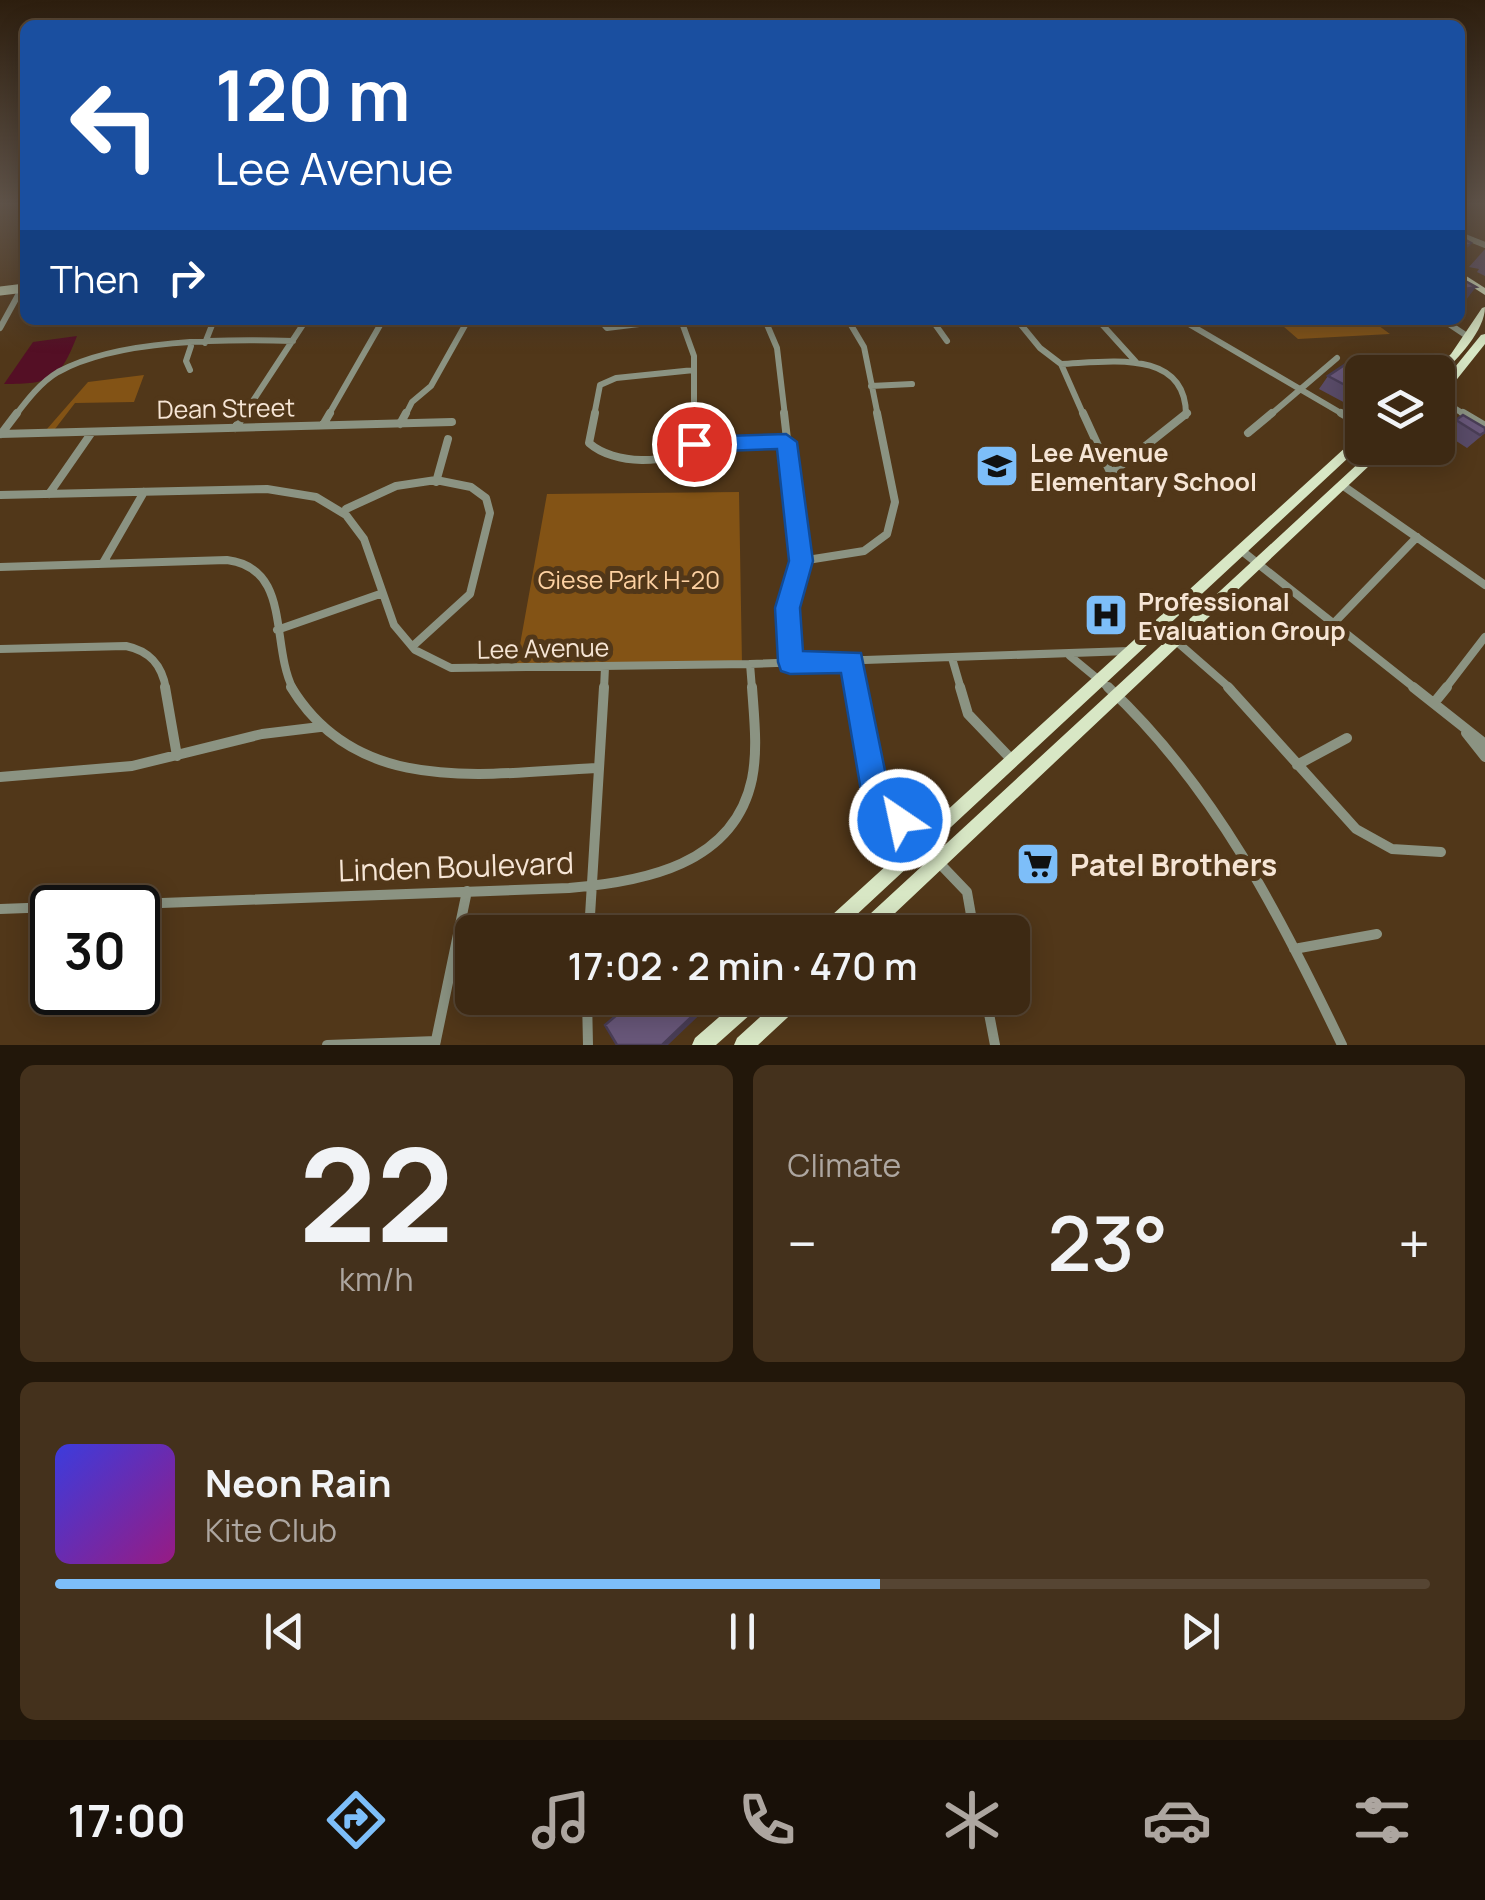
<!DOCTYPE html>
<html lang="en">
<head>
<meta charset="utf-8">
<style>
  :root { --surface:#3d2913; --page:#44311c; --text:#f1f3f6; --muted:#ada6a0; --line:#564533; --accent:#7dbef9 }
  body { margin:0; font-family:Manrope,sans-serif; background:var(--page); color:var(--text); height:100vh; display:flex; flex-direction:column; font-size:38px; white-space:nowrap }
  * { box-sizing:border-box; margin:0 }
  p { font-size:32px; color:var(--muted) }
  .icon { flex:none; width:55px; height:55px; fill:none; stroke:currentColor; stroke-width:2; stroke-linecap:round; stroke-linejoin:round }
  .map { position:relative; height:1045px; overflow:hidden }
  .side { display:flex; flex-direction:column; gap:20px; padding:20px; background:#22170a; flex:1 }
  .side>* { flex:none }
  .guide { position:absolute; left:20px; top:20px; width:1445px; height:305px; border-radius:15px; box-shadow:0 5px 25px #0003,0 0 0 2px var(--line); background:#1a4fa0; color:#fff; overflow:hidden }
  .fabs { position:absolute; left:1345px; top:355px; display:grid; gap:20px }
  .fabs a { display:grid; place-items:center; width:110px; height:110px; border-radius:15px; background:var(--surface); box-shadow:0 5px 25px #0003,0 0 0 2px var(--line); font-size:50px }
  .speed { position:absolute; left:30px; top:885px; display:flex; gap:20px; font-size:50px; font-weight:700; text-align:center }
  .speed>* { display:grid; place-content:center; width:130px; height:130px; border-radius:50%; background:var(--surface); box-shadow:0 5px 25px #0003,0 0 0 2px var(--line); line-height:1 }
  .speed .limit { border:5px solid #111; border-radius:15px; background:#fff; color:#111 }
  .pin { position:absolute; display:grid; place-items:center; width:85px; height:85px; color:#fff; margin:-42px; border:5px solid #fff; border-radius:50%; box-shadow:0 2px 10px #0007 }
  .me { position:absolute; width:110px; margin:-55px; rotate:326deg; stroke-linejoin:round; filter:drop-shadow(0 0 8px #0008) }
  .turn { display:flex; align-items:center; gap:35px; height:210px; padding:0 30px; font-size:45px }
  .turn .icon { width:130px; height:130px; stroke-width:2.5 }
  .turn b { display:block; font-size:70px; line-height:85px }
  .then { display:flex; align-items:center; height:95px; padding:0 30px; background:#0003; gap:20px; font-size:38px }
  .big { font-size:75px; font-weight:600; line-height:1.1 }
  .side .widget { flex:1; display:flex; flex-direction:column; justify-content:center; gap:15px; min-width:0; padding:0 35px; border-radius:15px; background:var(--page) }
  .side .dial { align-items:center; gap:0 }
  .dial b { font-size:130px; line-height:1 }
  .song { display:flex; align-items:center; gap:30px }
  .cover { width:120px; height:120px; border-radius:15px; background:linear-gradient(135deg,hsl(240 70% 55%),hsl(310 70% 35%)) }
  .played { height:10px; border-radius:5px; background:linear-gradient(90deg,var(--accent) 60%,var(--line) 60%) }
  .keys { display:flex; justify-content:space-around; direction:ltr }
  .heat { display:flex; justify-content:space-between; align-items:center; font-size:55px; direction:ltr }
  .side .tiles { flex:1; display:grid; gap:20px; grid-template-columns:1fr 1fr }
  .widget:last-child { grid-column:span 2 }
  .trip { position:absolute; left:455px; top:915px; width:575px; height:100px; border-radius:15px; background:var(--surface); box-shadow:0 5px 25px #0003,0 0 0 2px var(--line); font-weight:600; line-height:100px; text-align:center }
  .tabs { display:flex; height:160px; justify-content:space-around; align-items:center; background:#181008; color:var(--muted) }
  .tabs .icon { width:70px; height:70px }
  .tabs .active { color:var(--accent) }
  .tabs b { font-size:45px; color:var(--text) }
  .map>svg:first-child { display:block }
  .green { fill:#835315 }
  .water { fill:#540f25 }
  .lines { fill:none; stroke-linecap:round; stroke-linejoin:round }
  .minor-far2 { stroke:#8b9382; stroke-width:6 }
  .minor-far1 { stroke:#8b9382; stroke-width:8 }
  .minor { stroke:#8b9382; stroke-width:10 }
  .secondary { stroke:#b6c3a8; stroke-width:9 }
  .primary { fill:#d8e7c5; fill-rule:evenodd }
  .wall { fill:#594b68 }
  .shaded-wall { fill:#493d55 }
  .building { fill:#685779; stroke:#493d55; stroke-width:2.5 }
  .route { fill:#1a73e8; stroke:#114b97; stroke-width:2.5 }
  .labels { text-anchor:middle; dominant-baseline:central; stroke-width:10; stroke-linejoin:round; paint-order:stroke }
  .street-label { font-size:25px; fill:#f6e5d5; stroke:#513719 }
  .poi-label { font-size:25px; font-weight:bold; fill:#f6e5d5; stroke:#513719; text-anchor:start }
  .park-label { font-size:25px; fill:#fdd1a2; stroke:#513719 }
  .near-poi-label { font-size:30px; font-weight:bold; fill:#f6e5d5; stroke:#513719; text-anchor:start }
  .near-street-label { font-size:30px; fill:#f6e5d5; stroke:#513719 }
</style>
</head>
<body>
<div class="map">
<svg width="1485" height="1045" viewBox="0 0 1485 1045">
  <rect width="100%" height="100%" fill="#513719"/>
  <path class="green" d="M1276 320H1371L1390 334 1298 339Z
    M144 375 134 402 75 403 55 429H47L88 382Z
    M739 492 742 664 516 667 547 494Z"/>
  <path class="water" d="M77 336C60 380 51 384 4 384L33 342Z"/>
  <g class="lines">
    <path class="minor-far2" d="M1460 235 1485 245
      M600 320 607 328 671 320
      M681 320 694 356V416
      M765 320 777 348 785 416
      M848 320 864 347 878 416
      M932 320 947 341
      M1017 320 1040 348 1061 364 1084 416
      M1098 320 1136 362
      M1182 320 1346 416
      M1443 320 1467 336
      M0 328 22 288
      M205 343 214 320
      M1061 364C1108 362 1187 348 1186 416
      M190 370 186 361 191 346
      M871 386 912 384
      M1438 398 1467 416
      M15 416C27 400 41 382 58 372 118 339 225 339 293 341
      M243 416 306 320
      M328 416 383 320
      M405 416 412 402 431 386 468 320
      M594 416 600 385 616 378 694 370
      M1269 416 1337 358"/>
    <path class="minor-far1" d="M595 413 589 443C614 465 669 466 694 444
      M694 413V444
      M784 413 801 561 788 607 790 663
      M1083 413 1111 474
      M1341 413 1362 425
      M1463 413 1485 426
      M400 424 406 413
      M323 425 330 413
      M235 428 245 413
      M1248 433 1272 413
      M0 434 452 422
      M1 434 17 413
      M694 444 786 441
      M436 482 448 439
      M1342 485 1485 585
      M1075 490 1094 487 1187 413
      M49 494 92 432
      M0 495 267 489 316 497 346 515 364 539 394 625 415 650 451 668 750 664 1129 651
      M346 509 396 486 436 480 471 487 486 498 490 513 470 594 414 645
      M1242 551 1416 689
      M801 561 864 551 887 534 895 502 877 413
      M103 563 144 492
      M0 567 227 560C292 568 270 644 293 689
      M1333 624 1417 537
      M277 630 380 594
      M1176 641 1231 689
      M0 649 126 646C150 651 162 665 166 689
      M1070 656 1110 689
      M952 658 961 689
      M852 661 857 689
      M750 664 752 689
      M604 689 605 667
      M1445 689 1485 637"/>
    <path class="minor" d="M165 687 177 756
      M291 687C358 798 486 773 596 768
      M857 687 876 797 967 892 974 932
      M960 687 968 714 1011 759
      M1108 687C1214 786 1280 915 1342 1045
      M1228 687 1356 829 1392 849 1441 852
      M1413 687 1485 744
      M1434 703 1447 687
      M1466 733 1485 757
      M1297 765 1347 738
      M0 777 132 766 262 734 320 727
      M0 909 569 888C643 882 734 865 752 779 758 749 754 717 752 687
      M589 932 604 687
      M1294 949 1377 934
      M587 998 588 1045
      M986 998 995 1045
      M327 1045 436 1041
      M435 1045 467 891"/>
    <path class="secondary" d="M0 291 25 288"/>
    <path class="primary" d="M1460 272 1485 288V295L1460 279Z
      M1485 307C1485 330 1458 359 1441 374L1438 375V372H1432L1451 354 1482 308Z
      M1485 334V344L1442 398 1438 399V388L1481 335Z
      M1362 435V445L838 932H817L820 926 1358 436Z
      M1375 448H1388L875 932H854L857 926Z
      M741 998H763L761 1005 716 1045H692L695 1038Z
      M781 998H803L801 1005 758 1045H734L737 1038Z"/>
  </g>
  <path class="wall" d="M1485 249V276L1477 272 1479 269 1469 267Z
    M1328 376H1351L1362 383V412L1319 389Z
    M1456 420 1485 428V433L1467 448 1444 433Z"/>
  <path class="shaded-wall" d="M1476 287 1466 300 1460 301V290Z
    M711 998 712 1003 668 1045H662Z"/>
  <path class="building" d="M1460 238H1462L1471 243 1465 248 1460 245Z
    M1460 278 1476 287 1460 290Z
    M1349 362 1358 367 1351 376 1362 383V394L1328 376Z
    M1463 415 1485 428V432L1480 435 1456 420Z
    M769 916 781 932H758L755 929Z
    M637 998H711L662 1045H617L605 1025Z"/>
  <linearGradient id="sky" x2="0" y2="1"><stop stop-color="#2d1e0e"/><stop offset="0.58" stop-color="#5f5349"/><stop offset="1" stop-color="#5f5349" stop-opacity="0"/></linearGradient>
  <rect width="1485" height="351" fill="url(#sky)"/>
  <path class="route" d="M786 434 797 442 813 561 800 608 803 651 861 653 889 790 910 810 915 820 910 831 900 835C884 828 868 813 862 797L841 673 790 674 781 671 778 662 775 608 789 561 777 449 694 452 684 444 694 437Z"/>
  <defs>
    <symbol id="school-square" viewBox="-11 -11 22 22"><rect x="-9" y="-9" width="18" height="18" rx="4" fill="#7dbef9" stroke="#513719"/><path d="M0-5L7-2L0 1L-7-2ZM-4 1L0 2.5L4 1V4Q0 6-4 4Z" fill="#111"/></symbol>
    <symbol id="hospital-square" viewBox="-11 -11 22 22"><rect x="-9" y="-9" width="18" height="18" rx="4" fill="#7dbef9" stroke="#513719"/><path d="M-5-5h3v3.5h4V-5h3V5h-3V1.5h-4V5h-3Z" fill="#111"/></symbol>
    <symbol id="supermarket-square" viewBox="-11 -11 22 22"><rect x="-9" y="-9" width="18" height="18" rx="4" fill="#7dbef9" stroke="#513719"/><path d="M-6-5.5h2.5l.6 2H6L4.5 2H-2.5L-4.4-4H-6ZM-1.5 3.2a1.3 1.3 0 1 0 .1 0ZM3 3.2a1.3 1.3 0 1 0 .1 0Z" fill="#111"/></symbol>
  </defs>
  <g fill-rule="evenodd">
    <use href="#school-square" x="972" y="441" width="50" height="50"/>
    <use href="#hospital-square" x="1081" y="590" width="50" height="50"/>
    <use href="#supermarket-square" x="1013" y="839" width="50" height="50"/>
  </g>
  <g class="labels">
    <g class="street-label">
      <text transform="translate(226 408) rotate(-1)">Dean Street</text>
      <text transform="translate(543 648) rotate(-1)">Lee Avenue</text>
    </g>
    <g class="poi-label">
      <text x="1030" y="452">Lee Avenue<tspan x="1030" dy="29">Elementary School</tspan></text>
      <text x="1138" y="601">Professional<tspan x="1138" dy="29">Evaluation Group</tspan></text>
    </g>
    <g class="park-label">
      <text x="629" y="579">Giese Park H-20</text>
    </g>
    <g class="near-poi-label">
      <text x="1070" y="864">Patel Brothers</text>
    </g>
    <g class="near-street-label">
      <text transform="translate(456 866) rotate(-2)">Linden Boulevard</text>
    </g>
  </g>
</svg>
<div class="fabs">
<a><svg class="icon" aria-label="layers" viewBox="0 0 24 24"><path d="M12 4l9 5-9 5-9-5zM3 14l9 5 9-5"/></svg></a>
</div>
<div class="speed"><div class="limit">30</div></div>
<div class="pin" style="left:694px;top:444px;background:#d93025"><svg class="icon" aria-label="arrive" viewBox="0 0 24 24"><path d="M6 21V4h12l-3 4 3 4H6"/></svg></div>
<svg class="me" style="left:900px;top:820px" viewBox="-20 -20 40 40"><circle r="17" fill="#1a73e8" stroke="#fff" stroke-width="3"/><path d="M0-11L8 9 0 5-8 9z" fill="#fff"/></svg>
<div class="trip">17:02 · 2 min · 470 m</div>
<div class="guide">
<div class="turn"><svg class="icon" aria-label="left" viewBox="0 0 24 24"><path d="M17 20v-9H6M10 6l-5 5 5 5"/></svg><div><b>120 m</b>Lee Avenue</div></div>
<div class="then">Then<svg class="icon" aria-label="right" viewBox="0 0 24 24"><path d="M7 20v-9h11M14 6l5 5-5 5"/></svg></div>
</div>
</div>
<section class="side">
<div class="tiles">
<div class="widget dial"><b>22</b><p>km/h</p></div>
<div class="widget"><p>Climate</p>
<div class="heat"><a>−</a><b class="big">23°</b><a>+</a></div>
</div>
<div class="widget">
<div class="song"><i class="cover"></i><div><b>Neon Rain</b><p>Kite Club</p></div></div>
<div class="played"></div>
<div class="keys"><svg class="icon" aria-label="previous" viewBox="0 0 24 24"><path d="M18 5L8 12l10 7zM5 5v14"/></svg><svg class="icon" aria-label="pause" viewBox="0 0 24 24"><path d="M8 5v14M16 5v14"/></svg><svg class="icon" aria-label="next" viewBox="0 0 24 24"><path d="M6 5l10 7-10 7zM19 5v14"/></svg></div>
</div>
</div>
</section>
<nav class="tabs">
<b>17:00</b>
<svg class="icon active" aria-label="directions" viewBox="0 0 24 24"><path d="M12 3l9 9-9 9-9-9zM9 14v-3h6M13 9l2 2-2 2"/></svg>
<svg class="icon" aria-label="music" viewBox="0 0 24 24"><path d="M9 18V5l10-2v13"/><circle cx="6" cy="18" r="3"/><circle cx="16" cy="16" r="3"/></svg>
<svg class="icon" aria-label="phone" viewBox="0 0 24 24"><path d="M5 4h4l2 5-3 2q2 4 5 5l2-3 5 2v4C11 20 4 13 5 4z"/></svg>
<svg class="icon" aria-label="climate" viewBox="0 0 24 24"><path d="M12 3v18M4 7l16 10M4 17L20 7"/></svg>
<svg class="icon" aria-label="car" viewBox="0 0 24 24"><path d="M5 17H2v-5l4-1 3-4h7l3 4 3 1v5h-3M9 17h6M6 11h13"/><circle cx="7" cy="17" r="2"/><circle cx="17" cy="17" r="2"/></svg>
<svg class="icon" aria-label="filters" viewBox="0 0 24 24"><path d="M4 7h16M4 17h16"/><circle cx="9" cy="7" r="2"/><circle cx="15" cy="17" r="2"/></svg>
</nav>
</body>
</html>
